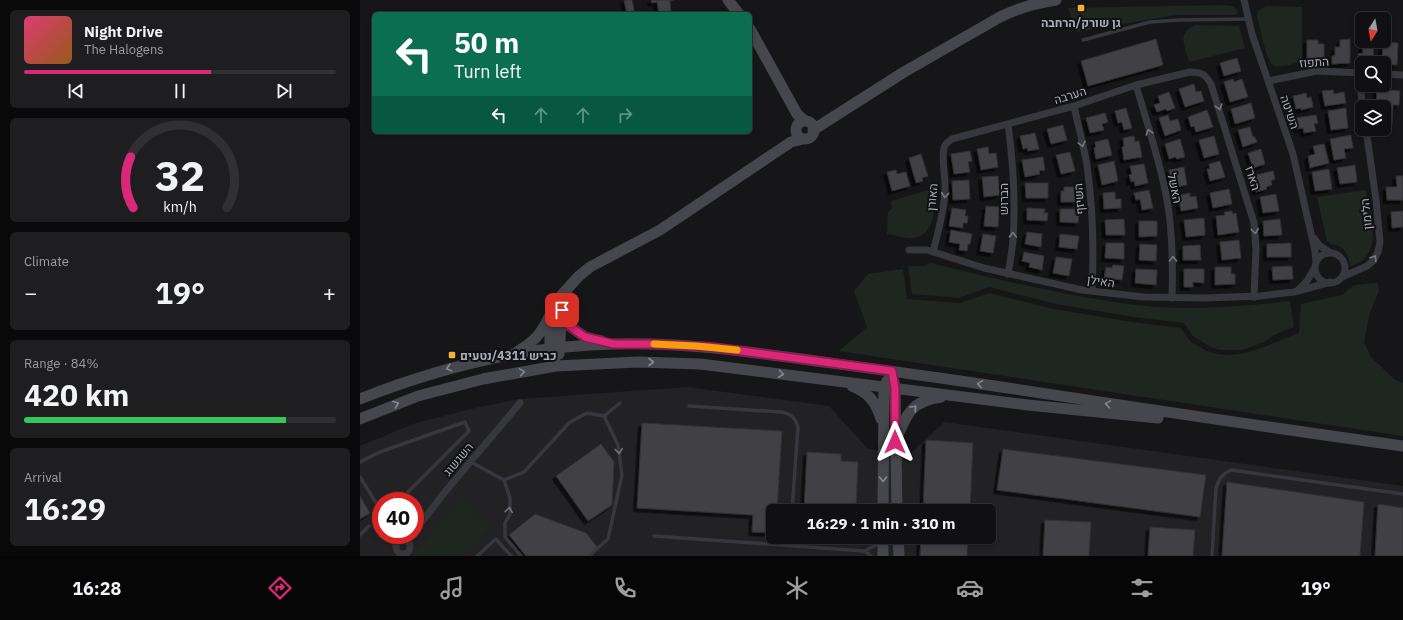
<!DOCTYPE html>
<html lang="en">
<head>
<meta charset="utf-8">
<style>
  :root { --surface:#101012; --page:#1e1e20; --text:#f1f3f6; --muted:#9c9d9f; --line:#303032; --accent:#db2777 }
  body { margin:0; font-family:"IBM Plex Sans",Heebo,sans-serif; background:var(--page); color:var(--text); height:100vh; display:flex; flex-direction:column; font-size:15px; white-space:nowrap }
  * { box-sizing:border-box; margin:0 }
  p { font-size:13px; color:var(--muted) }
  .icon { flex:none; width:22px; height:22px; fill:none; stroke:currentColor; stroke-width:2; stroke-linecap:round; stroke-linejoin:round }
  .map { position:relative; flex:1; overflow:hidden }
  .side { display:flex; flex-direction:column; gap:10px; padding:10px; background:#09090a; width:360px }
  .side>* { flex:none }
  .banner { position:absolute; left:12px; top:12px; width:380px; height:122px; border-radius:6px; box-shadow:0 2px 6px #0003,0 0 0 1px var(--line); background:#0b6e4f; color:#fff; overflow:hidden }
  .needle { width:26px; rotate:191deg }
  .controls { position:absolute; left:995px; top:12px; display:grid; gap:8px }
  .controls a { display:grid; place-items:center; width:36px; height:36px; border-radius:6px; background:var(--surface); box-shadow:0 2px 6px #0003,0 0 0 1px var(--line); font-size:20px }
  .speed { position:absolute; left:12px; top:492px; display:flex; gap:8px; font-size:20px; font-weight:700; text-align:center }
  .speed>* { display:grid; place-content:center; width:52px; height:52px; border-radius:50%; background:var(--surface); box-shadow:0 2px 6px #0003,0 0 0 1px var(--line); line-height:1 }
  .speed .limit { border:6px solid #d22; background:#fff; color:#111 }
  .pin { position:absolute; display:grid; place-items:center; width:34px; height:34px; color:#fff; margin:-17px; border-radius:8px; box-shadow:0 2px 6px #0006 }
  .me { position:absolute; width:44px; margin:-22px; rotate:0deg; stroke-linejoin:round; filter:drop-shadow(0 0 3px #0008) }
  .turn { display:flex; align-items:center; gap:14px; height:84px; padding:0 16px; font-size:18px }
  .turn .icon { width:52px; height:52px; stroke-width:2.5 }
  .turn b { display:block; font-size:28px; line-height:34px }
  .lanes { display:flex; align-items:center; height:38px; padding:0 16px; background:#0003; justify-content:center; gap:20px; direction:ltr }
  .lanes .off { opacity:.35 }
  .big { font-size:30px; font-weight:800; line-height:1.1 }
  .side .widget { flex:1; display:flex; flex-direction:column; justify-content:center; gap:6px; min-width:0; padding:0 14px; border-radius:6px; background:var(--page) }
  .side .dial { align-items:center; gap:0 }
  .dial svg { height:104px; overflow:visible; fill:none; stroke:var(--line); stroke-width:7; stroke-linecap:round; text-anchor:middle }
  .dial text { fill:var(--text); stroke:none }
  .song { display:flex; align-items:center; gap:12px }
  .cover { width:48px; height:48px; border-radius:6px; background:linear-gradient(135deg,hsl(340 70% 55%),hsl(30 70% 35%)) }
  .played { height:4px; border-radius:2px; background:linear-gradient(90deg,var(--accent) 60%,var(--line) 60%) }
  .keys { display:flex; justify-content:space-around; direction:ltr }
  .heat { display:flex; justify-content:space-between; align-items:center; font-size:22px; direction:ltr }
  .charge { height:6px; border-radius:3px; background:linear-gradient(90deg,#34c759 84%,var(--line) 0) }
  .trip { position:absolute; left:406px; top:504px; width:230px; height:40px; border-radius:6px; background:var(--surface); box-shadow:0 2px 6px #0003,0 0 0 1px var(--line); font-weight:800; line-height:40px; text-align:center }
  .tab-bar { display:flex; height:64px; justify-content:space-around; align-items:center; background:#060607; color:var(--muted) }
  .tab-bar .icon { width:28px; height:28px }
  .tab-bar .on { color:var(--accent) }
  .tab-bar b { font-size:18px; color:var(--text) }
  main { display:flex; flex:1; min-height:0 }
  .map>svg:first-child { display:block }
  .built { fill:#222225; fill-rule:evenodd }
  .green { fill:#1e261f }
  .building { fill:#404145; stroke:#303034; filter:url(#shadow) }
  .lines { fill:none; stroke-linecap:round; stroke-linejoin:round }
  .lane { stroke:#37383d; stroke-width:3.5 }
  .street { stroke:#37383d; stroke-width:7 }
  .secondary { stroke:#45474d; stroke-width:11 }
  .oneway { stroke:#757881 }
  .oneway2 { stroke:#858993 }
  .route-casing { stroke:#8e194d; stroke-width:10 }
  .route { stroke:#db2777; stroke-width:7 }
  .slow { stroke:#f59e0b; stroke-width:7 }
  .poi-dot { fill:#f2b134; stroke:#111113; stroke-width:1.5 }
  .labels { text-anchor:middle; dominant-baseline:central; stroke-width:4; stroke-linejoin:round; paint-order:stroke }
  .poi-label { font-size:12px; font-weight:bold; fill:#a8adb8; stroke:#111113 }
  .street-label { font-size:12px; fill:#a8adb8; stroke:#111113 }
</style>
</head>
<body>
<main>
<section class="side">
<div class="widget">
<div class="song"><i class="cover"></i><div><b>Night Drive</b><p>The Halogens</p></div></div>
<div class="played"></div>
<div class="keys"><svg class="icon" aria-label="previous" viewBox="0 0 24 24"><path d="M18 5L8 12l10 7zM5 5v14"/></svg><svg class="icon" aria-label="pause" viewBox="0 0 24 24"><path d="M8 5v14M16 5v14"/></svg><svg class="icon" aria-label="next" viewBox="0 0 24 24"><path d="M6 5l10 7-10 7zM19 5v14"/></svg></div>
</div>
<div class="widget dial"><svg viewBox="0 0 100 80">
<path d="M14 69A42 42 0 1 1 86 69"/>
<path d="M14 69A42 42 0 0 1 12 30" stroke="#db2777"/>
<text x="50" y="56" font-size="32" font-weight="700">32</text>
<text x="50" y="72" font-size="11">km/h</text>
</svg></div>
<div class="widget"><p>Climate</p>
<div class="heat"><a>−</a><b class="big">19°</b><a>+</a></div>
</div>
<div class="widget"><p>Range · 84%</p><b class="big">420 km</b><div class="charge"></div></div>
<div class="widget"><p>Arrival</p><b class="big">16:29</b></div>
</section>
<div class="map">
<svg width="1043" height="556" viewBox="0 0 1043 556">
  <defs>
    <filter id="shadow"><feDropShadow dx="-3.5" dy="3.5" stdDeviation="0" flood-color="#0009"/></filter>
  </defs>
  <rect width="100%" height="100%" fill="#161618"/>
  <path class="built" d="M327 387 469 406 508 449 549 455 584 422 1043 486V556H0V446L53 424 106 410 159 399ZM21 501H55V535H21ZM413 511H629V537H413Z"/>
  <path class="green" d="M862 5 872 6 878 11 876 15H815L717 32 708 8Z
    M906 6 942 7V62C934 63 922 68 914 66 907 64 899 25 897 16L898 11Z
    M836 25 879 26 885 48 829 62C825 47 816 31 836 25Z
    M575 188C576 204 575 236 554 238 546 239 535 235 527 234L528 212 532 209 531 201Z
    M1006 190C1010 214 1025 258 990 266 989 256 986 249 976 245 971 244 970 244 967 241L957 197Z
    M571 263C618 275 665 286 713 295 741 300 769 305 797 307 841 310 886 306 930 301L934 327 914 335 904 342 882 350H860L849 346 833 336 824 323 774 317 696 304 629 287 599 298 552 294 548 266H564Z
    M543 269 547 299 600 303 629 293 694 309 772 322 821 328C824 332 826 337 830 341 832 343 837 345 840 347 871 367 908 344 939 333L941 304 982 295 994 285 1018 283 1019 291 1010 312 1004 342 1011 357 1034 379 1043 383V436L479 351 507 327 494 291 508 274Z
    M102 496 130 528 101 556H52Z
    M453 537H506V542L453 539Z"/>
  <path class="building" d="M264 0H272L275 14H267Z
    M291 0H314L310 1 311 14H299L297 2 292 3Z
    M796 39 803 65 728 86 721 61Z
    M990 39V63L972 64V56H975V47H980V40Z
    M947 40H958V44H964V62H947Z
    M1013 41 1014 63H999L998 54 1003 53 1002 42Z
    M1023 42 1038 43 1037 65 1024 64V63H1022Z
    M877 58 881 71 864 76 860 63Z
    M873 79 874 82 882 79 888 97 870 102 864 82Z
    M834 84 836 92 841 91 844 101 825 107 819 89Z
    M1017 89 1040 91 1039 105H1033L1032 124H1026L1025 129H1024V107H1016Z
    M973 90 974 94 984 92 986 103 965 106 962 91Z
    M809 92 815 108 807 111 806 109 797 112 794 105 800 103 798 96Z
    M946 93 947 98 951 97 953 107 941 110V108L936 109 933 96Z
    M891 103 895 118 875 124 871 109Z
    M766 108 772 128 764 130 762 122 758 123 755 111Z
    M986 108 988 128 971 130 968 111Z
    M847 110 853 127 836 132 834 126 831 127 828 117Z
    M745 113 748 122 742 124 744 130 730 133 726 118Z
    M808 115 810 121 818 119 821 130 805 136 799 118Z
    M956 115 958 123 954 124 956 131 944 133 943 128 937 129 935 118Z
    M703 125 707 140 691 144 687 129Z
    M890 127 893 137H895L897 142 883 147 878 130Z
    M675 133 679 149 668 151 667 148 663 149 660 136Z
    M991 135 993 148 984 149 986 158 974 160 970 139Z
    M774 136 775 142 779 141 782 157 764 160 762 147 764 146 763 138Z
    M854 136 859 154 844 158 839 140Z
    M748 139 752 155 736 159 734 148 736 147 735 142Z
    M820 139 825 157 817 159 815 157 809 159 805 144Z
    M964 144 969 163 950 168 948 156 955 154 953 146Z
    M628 147 629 154 636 153 638 167 621 170 617 149Z
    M901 149 905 164 893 168 888 153Z
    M610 151 612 161 608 162 610 172 594 174 591 154Z
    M710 152 715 171 701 174 696 155Z
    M561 154 568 176 562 178 563 181 556 183 549 158Z
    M683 157 685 170 679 171 680 174 665 177 662 160Z
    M754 161 758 181 742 185 738 165Z
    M860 161 865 177 850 181 847 169H850L849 164Z
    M784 164 788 183 775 186 774 181 771 182 769 175 772 174 770 166Z
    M995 165 997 182 980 184 977 168Z
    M824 167 827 185 816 187 814 177 810 178 809 170Z
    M969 169 972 189 955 191 952 172Z
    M536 170 537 174 546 172 550 186 532 191 527 172Z
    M913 171 915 179 911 181 912 185 906 187 907 189 896 192 892 176Z
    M638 176 640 195 624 197 622 177Z
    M1036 176H1043V200H1027L1026 187H1037Z
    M609 180 610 199 593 200 592 181Z
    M665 183H688V198H666Z
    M704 187H715L716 202H701V191H704Z
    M869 189 872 204 853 208 850 193Z
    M789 190 793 208 782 210 780 199 776 200 774 193Z
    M755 192V199H761V208L744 209 743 193Z
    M830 193V197L836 196 838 208 821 211 819 200H821L820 195Z
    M916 194 919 211 903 213 900 197Z
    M626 206 639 207 638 227 624 226Z
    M592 208 606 210 605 216H608L607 223H603V228L589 226Z
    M667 208 685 209 684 213H688L687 221 667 220Z
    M700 209H715V215H719L718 223 700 222Z
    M872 211 873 214 876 213 879 232 858 235 856 216 865 215 864 212Z
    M1043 211V227L1032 228 1031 212Z
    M844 218 845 235 826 237 824 220Z
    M764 219 765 235H746L745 220Z
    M920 219 922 235 904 236 903 221Z
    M779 221H797V236L779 237Z
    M591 230 612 234 610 244H608L607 251 599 250 600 244 589 242Z
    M667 232 682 234 681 247 665 244Z
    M623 234 636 236 633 253 620 251Z
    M700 234 719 236 717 249 699 247Z
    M879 240 881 258 862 260 860 242Z
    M746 243H764V259L745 258Z
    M931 243V257H907V244Z
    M780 244 797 245 796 261 779 260Z
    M840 245 841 260H823V246Z
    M664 252 684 256 682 270 669 267 670 263 662 261Z
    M696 257 712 259 709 276 693 273Z
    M753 265 764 266 762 280 744 278 746 267 752 268Z
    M932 266 933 279 913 280 912 267Z
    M855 267H871V274H875V284L855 285Z
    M776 269 797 270 796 285 775 283Z
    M824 269H844V283L833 282V287H824Z
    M282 423 422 431 417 511H413V533L392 532 393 515 277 508Z
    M566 440 613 443 610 511H563Z
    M241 444 254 462 252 505 228 521 196 476Z
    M643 449 846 475 840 517 637 490Z
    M447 452 481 454V461L498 462 496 508 475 507V511H444Z
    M867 482 1004 502 1000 556H862Z
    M0 496 10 513 0 519Z
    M1018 504 1043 508V556H1015Z
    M175 514 226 533 238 548 228 556H166L149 535Z
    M685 520 731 522 729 556H683Z
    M790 527 835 530 833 556H788Z
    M561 537H608L607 556H560Z"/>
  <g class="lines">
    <path class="lane" d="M723 40 790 22 819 20 889 19
      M329 406 421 412C431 414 435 417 438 427L432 511
      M0 462 20 452 105 422 109 431 39 501
      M111 462 144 480 164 472 210 422 227 413 244 416 260 403
      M0 477 21 511
      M144 480 150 498V514L145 523V537L161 556
      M0 535 9 526
      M35 535 37 542
      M294 536 505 551 521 542
      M429 545 430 537
      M505 551 511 556
      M117 556 136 539 151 556
      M229 556 248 539 262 475 258 445 244 416
      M852 556 856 488C859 479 862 474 871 470L1043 494"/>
    <path class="street" d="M884 0 892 34 933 154 955 251 956 262
      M998 73 1003 107
      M1024 74 1043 75
      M908 81 957 71 1002 73
      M776 85C787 123 800 161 807 200 813 233 813 265 812 298
      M714 106C718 126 724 146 727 166 733 207 734 249 732 291
      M954 238 960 246 971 253
      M549 250H567L624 268 722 290 784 297 844 298 900 296 934 292 971 282
      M573 252C578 232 584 212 585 191 586 177 581 162 584 148 585 143 588 142 592 139L714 106 776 85 830 72C841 72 845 74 851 84L894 223 896 249 894 297
      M955 268a15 15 0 1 1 30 0a15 15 0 1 1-30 0Z
      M648 274C650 263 652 252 653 240 656 201 653 162 648 124
      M982 277 1007 266 1013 261 1018 252 1020 242 1016 200 1006 129
      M939 289 947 281 955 267
      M55 531 84 493 160 403
      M36 547a7 7 0 1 1 14 0a7 7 0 1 1-14 0Z"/>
    <path class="secondary" d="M368 0 379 14
      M390 29 437 114 445 121
      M436 130a9 9 0 1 1 18 0a9 9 0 1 1-18 0Z
      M453 130 544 72 640 17C658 8 676 3 696 0
      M203 313 208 325 225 337 242 341
      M157 352C174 341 180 336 189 317
      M199 354 202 310 207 294
      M196 366 190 349V329L193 309 199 298 219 276 230 267 300 230 431 142 443 139
      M534 382 535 388 537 511
      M492 386C508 392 516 402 521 419
      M0 399C81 367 166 346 253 344 319 342 384 351 449 360 508 368 568 376 628 385 766 406 904 427 1043 446
      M0 419 58 396 123 379 196 366 278 362 340 364 668 405 798 418
      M537 438C547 413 552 401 581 397
      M523 511 524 387 527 381
      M538 537 539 556
      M523 556V537"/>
  </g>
  <defs><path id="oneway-chevron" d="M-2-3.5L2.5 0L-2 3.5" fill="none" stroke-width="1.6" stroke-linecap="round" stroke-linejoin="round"/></defs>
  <g class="oneway">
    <use href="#oneway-chevron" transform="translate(859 107) rotate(73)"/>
    <use href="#oneway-chevron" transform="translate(789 132) rotate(-106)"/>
    <use href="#oneway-chevron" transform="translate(722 144) rotate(77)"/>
    <use href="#oneway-chevron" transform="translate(585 195) rotate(95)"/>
    <use href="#oneway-chevron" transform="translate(895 231) rotate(83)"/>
    <use href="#oneway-chevron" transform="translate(653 235) rotate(-88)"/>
    <use href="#oneway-chevron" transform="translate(1014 258) rotate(-58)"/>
    <use href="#oneway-chevron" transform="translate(813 259) rotate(-90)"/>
    <use href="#oneway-chevron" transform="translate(259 451) rotate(82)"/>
    <use href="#oneway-chevron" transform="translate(149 510) rotate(-83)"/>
  </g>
  <g class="oneway2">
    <use href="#oneway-chevron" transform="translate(291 362)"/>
    <use href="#oneway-chevron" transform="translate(89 368) rotate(165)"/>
    <use href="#oneway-chevron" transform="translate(162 372) rotate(-9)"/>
    <use href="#oneway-chevron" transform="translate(421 374) rotate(7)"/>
    <use href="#oneway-chevron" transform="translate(620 384) rotate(-171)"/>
    <use href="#oneway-chevron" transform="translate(36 404) rotate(-21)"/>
    <use href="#oneway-chevron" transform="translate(748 404) rotate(-171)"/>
    <use href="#oneway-chevron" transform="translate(554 408) rotate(-47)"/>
    <use href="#oneway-chevron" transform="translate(523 479) rotate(90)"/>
  </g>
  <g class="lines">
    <defs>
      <path id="route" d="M202 310 208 325 225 337 254 344H293L351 347 532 371 535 388V442"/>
    </defs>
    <use href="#route" class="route-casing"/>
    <use href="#route" class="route"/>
    <path class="slow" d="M294 344 336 346 377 350"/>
  </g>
  <g class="poi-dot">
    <rect x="717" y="4" width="8" height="8" rx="2"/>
    <rect x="88" y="351" width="8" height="8" rx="2"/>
  </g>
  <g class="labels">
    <g class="poi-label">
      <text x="721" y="22">גן שורק/הרחבה</text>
      <text x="100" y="355" text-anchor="start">כביש 4311/נטעים</text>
    </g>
    <g class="street-label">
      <text transform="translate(954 62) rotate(-4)">התפוז</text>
      <text transform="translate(710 95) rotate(-17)">הערבה</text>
      <text transform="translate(930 112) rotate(71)">השיטה</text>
      <text transform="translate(893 178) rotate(73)">הארז</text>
      <text transform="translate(815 188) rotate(78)">האשל</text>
      <text transform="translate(572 197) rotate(-85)">האורן</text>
      <text transform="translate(643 199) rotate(-90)">הברוש</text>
      <text transform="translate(719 199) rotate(-95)">השיזף</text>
      <text transform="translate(1006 214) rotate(-96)">הלימון</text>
      <text transform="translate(741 281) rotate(8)">האילן</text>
      <text transform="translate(98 459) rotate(-50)">השגשוג</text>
    </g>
  </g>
</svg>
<div class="controls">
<a><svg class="needle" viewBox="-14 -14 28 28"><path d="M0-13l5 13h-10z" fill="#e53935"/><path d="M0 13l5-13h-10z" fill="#9c9d9f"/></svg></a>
<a><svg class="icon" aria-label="search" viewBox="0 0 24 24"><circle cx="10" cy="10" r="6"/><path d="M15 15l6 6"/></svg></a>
<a><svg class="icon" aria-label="layers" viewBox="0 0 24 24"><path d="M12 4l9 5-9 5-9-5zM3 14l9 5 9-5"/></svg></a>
</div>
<div class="speed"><div class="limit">40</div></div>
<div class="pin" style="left:202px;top:310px;background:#d93025"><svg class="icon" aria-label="arrive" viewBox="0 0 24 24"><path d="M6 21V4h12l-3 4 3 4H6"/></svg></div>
<svg class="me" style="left:535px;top:442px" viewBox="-20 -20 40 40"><path d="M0-17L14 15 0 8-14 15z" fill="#db2777" stroke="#fff" stroke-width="4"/></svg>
<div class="trip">16:29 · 1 min · 310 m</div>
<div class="banner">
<div class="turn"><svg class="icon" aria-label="left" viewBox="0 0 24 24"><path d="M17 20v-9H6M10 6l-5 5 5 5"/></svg><div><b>50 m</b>Turn left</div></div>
<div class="lanes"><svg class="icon" aria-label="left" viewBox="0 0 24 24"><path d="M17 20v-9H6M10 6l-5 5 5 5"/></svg><svg class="icon off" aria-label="ahead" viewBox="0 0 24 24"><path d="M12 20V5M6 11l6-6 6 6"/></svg><svg class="icon off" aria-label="ahead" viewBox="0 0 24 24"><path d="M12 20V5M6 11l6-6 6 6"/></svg><svg class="icon off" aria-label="right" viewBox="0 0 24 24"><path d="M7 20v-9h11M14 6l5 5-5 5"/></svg></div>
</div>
</div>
</main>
<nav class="tab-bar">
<b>16:28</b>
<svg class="icon on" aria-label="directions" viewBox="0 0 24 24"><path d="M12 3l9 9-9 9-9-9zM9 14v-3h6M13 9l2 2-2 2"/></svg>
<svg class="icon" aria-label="music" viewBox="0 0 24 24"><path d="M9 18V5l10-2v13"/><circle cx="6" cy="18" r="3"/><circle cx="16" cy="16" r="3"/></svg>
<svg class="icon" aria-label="phone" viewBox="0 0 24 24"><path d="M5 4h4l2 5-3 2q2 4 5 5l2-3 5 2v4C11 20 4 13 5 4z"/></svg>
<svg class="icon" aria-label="climate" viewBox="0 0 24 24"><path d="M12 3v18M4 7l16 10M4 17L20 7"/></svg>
<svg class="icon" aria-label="car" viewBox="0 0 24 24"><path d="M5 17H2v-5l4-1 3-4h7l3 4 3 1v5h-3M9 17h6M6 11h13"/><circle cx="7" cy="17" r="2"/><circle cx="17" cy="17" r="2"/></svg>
<svg class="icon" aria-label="filters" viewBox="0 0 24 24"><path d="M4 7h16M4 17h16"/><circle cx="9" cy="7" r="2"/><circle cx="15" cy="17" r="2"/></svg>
<b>19°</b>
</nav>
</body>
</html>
